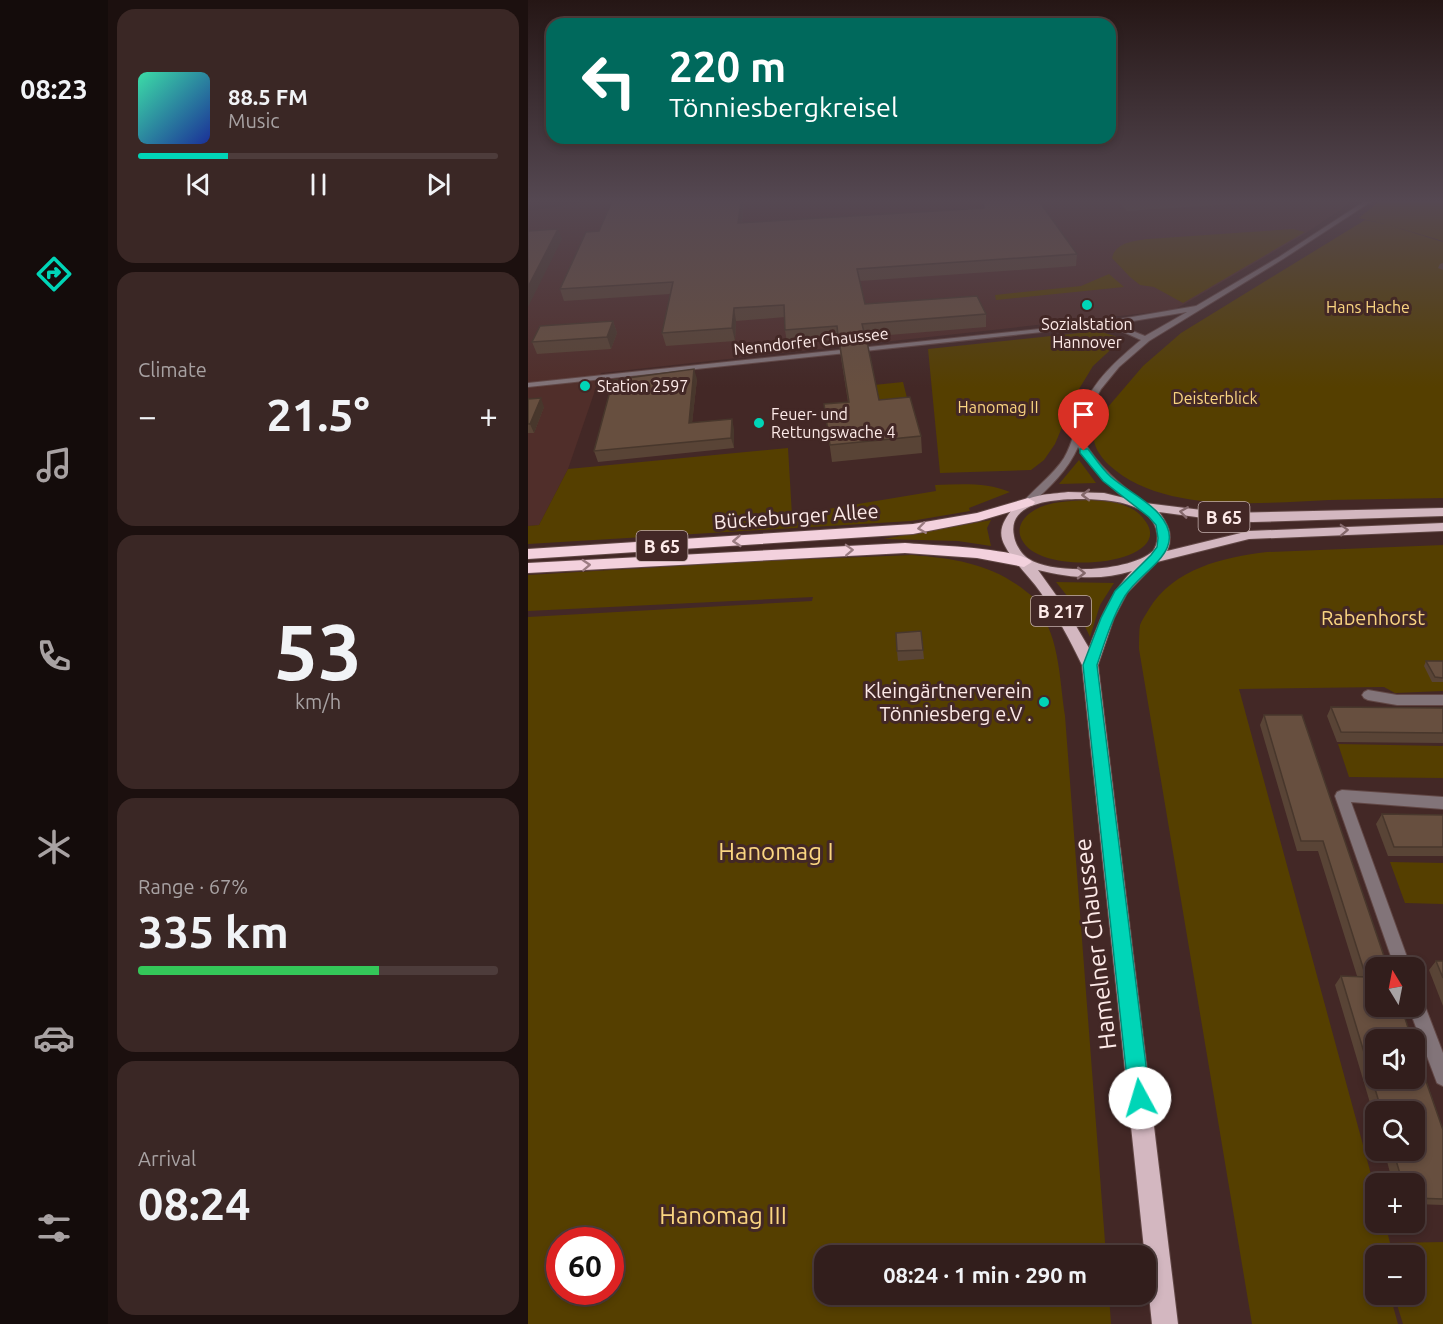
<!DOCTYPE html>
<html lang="en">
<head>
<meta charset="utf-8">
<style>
  :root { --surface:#321e1c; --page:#3a2725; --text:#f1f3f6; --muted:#a8a2a3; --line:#4d3c3b; --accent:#00d5b7 }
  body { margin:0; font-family:Ubuntu,sans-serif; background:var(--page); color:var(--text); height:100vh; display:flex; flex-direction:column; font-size:22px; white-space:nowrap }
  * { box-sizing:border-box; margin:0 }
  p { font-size:20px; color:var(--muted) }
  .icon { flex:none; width:33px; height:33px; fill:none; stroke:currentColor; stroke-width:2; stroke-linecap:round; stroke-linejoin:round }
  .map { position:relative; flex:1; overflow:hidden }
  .drawer { display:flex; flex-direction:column; gap:9px; padding:9px; background:#1c100f; width:420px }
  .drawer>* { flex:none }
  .banner { position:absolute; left:18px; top:18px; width:570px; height:126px; border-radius:18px; box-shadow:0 3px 9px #0003,0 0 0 2px var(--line); background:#00695c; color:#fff; overflow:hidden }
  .needle { width:39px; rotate:350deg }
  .tools { position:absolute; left:837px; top:957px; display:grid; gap:12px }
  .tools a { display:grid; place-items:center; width:60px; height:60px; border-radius:12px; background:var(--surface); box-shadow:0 3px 9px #0003,0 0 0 2px var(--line); font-size:30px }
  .speed { position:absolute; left:18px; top:1227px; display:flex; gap:12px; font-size:30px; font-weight:700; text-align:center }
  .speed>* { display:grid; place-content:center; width:78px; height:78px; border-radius:50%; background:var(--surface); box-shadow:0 3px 9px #0003,0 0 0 2px var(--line); line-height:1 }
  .speed .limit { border:9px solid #d22; background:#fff; color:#111 }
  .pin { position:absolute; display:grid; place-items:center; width:51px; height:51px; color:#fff; margin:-62px -26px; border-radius:50% 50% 50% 0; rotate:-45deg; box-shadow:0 0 6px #0007 }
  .pin .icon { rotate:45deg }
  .me { position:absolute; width:66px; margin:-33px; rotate:354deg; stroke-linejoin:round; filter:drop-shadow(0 0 4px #0008) }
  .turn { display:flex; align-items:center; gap:21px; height:126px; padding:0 24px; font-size:27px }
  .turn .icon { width:78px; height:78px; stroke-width:2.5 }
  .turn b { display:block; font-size:42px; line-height:51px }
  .big { font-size:45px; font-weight:700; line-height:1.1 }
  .drawer .card { flex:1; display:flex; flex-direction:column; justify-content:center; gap:9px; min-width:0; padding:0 21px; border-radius:18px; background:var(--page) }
  .drawer .dial { align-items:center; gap:0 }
  .dial b { font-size:78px; line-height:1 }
  .song { display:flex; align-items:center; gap:18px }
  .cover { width:72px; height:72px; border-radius:9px; background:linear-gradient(135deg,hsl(160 70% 55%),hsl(230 70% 35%)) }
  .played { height:6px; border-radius:3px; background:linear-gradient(90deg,var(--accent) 25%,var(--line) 25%) }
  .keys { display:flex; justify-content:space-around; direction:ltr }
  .heat { display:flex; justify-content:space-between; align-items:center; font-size:33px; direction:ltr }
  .charge { height:9px; border-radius:4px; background:linear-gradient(90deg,#34c759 67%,var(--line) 0) }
  .trip { position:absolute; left:286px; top:1245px; width:342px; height:60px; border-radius:18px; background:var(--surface); box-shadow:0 3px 9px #0003,0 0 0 2px var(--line); font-weight:700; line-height:60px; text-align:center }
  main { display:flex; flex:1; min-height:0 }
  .tab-bar { display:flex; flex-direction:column; width:108px; justify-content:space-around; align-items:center; background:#140c0b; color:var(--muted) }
  .tab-bar .icon { width:42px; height:42px }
  .tab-bar .on { color:var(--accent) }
  .tab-bar b { font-size:27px; color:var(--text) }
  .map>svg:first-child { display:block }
  .built { fill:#502e2a }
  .green { fill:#553f00; fill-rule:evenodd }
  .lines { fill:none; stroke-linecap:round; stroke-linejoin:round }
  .street-casing { stroke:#614745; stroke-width:2 }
  .primary-casing { stroke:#614745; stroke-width:2 }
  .highway-casing { stroke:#614745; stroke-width:2 }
  .street { fill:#827479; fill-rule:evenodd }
  .primary { fill:#d3b7c0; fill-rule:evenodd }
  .highway { fill:#f3d1dd; fill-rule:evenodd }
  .wall { fill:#594436 }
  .shaded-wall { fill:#48372c }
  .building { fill:#674f3f; stroke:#48372c; stroke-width:1.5 }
  .oneway { stroke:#84686b }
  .oneway2 { stroke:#9b7c82 }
  .route { fill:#00d5b7; stroke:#008a77; stroke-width:1.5 }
  .poi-dot { fill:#00d5b7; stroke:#432826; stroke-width:2 }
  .labels { text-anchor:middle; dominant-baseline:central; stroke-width:6; stroke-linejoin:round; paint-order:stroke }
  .far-park-label { font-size:16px; fill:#fad581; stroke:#432826 }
  .far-poi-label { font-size:16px; fill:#fdeae8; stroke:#432826; text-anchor:start }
  .far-street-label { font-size:16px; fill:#fdeae8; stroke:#432826 }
  .shield { fill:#432826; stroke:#c5b0ae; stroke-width:1.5 }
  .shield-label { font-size:18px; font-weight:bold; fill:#fdeae8 }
  .street-label { font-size:20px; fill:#fdeae8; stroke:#432826 }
  .park-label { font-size:20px; fill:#fad581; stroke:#432826 }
  .poi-label { font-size:20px; fill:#fdeae8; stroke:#432826; text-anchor:end }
  .near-park-label { font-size:24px; fill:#fad581; stroke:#432826 }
  .near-street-label { font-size:24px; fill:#fdeae8; stroke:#432826 }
</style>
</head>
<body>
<main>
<nav class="tab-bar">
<b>08:23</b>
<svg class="icon on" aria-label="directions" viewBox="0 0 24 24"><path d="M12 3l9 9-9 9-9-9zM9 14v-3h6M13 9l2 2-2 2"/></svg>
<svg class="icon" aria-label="music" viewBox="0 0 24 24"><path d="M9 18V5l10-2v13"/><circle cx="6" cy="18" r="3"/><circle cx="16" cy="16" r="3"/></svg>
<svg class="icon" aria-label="phone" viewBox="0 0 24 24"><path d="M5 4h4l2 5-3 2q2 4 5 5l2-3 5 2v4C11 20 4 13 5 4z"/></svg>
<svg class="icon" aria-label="climate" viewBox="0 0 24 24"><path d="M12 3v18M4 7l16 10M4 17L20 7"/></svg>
<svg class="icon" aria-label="car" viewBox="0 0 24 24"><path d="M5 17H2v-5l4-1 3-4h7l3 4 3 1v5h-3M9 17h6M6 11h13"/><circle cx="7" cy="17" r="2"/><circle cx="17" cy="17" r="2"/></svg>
<svg class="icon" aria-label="filters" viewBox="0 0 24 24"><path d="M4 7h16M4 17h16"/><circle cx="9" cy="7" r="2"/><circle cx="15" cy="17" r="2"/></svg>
</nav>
<section class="drawer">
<div class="card">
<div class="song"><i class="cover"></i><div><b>88.5 FM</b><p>Music</p></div></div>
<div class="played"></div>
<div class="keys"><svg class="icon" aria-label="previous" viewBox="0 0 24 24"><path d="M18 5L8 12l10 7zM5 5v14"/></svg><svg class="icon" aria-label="pause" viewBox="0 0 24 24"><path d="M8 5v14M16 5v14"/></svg><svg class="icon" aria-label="next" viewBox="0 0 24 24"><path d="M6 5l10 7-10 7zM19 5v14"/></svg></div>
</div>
<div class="card"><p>Climate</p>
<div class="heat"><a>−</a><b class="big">21.5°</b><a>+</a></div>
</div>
<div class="card dial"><b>53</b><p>km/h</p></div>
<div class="card"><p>Range · 67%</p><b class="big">335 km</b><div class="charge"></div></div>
<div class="card"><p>Arrival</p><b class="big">08:24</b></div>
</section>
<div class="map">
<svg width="915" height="1324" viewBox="0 0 915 1324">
  <rect width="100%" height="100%" fill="#432826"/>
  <path class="built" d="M65 201H825L778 233 646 310 73 373 40 469 11 525 0 526V211Z"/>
  <path class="green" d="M852 201H915V241L857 224 915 242V498C877 499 839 499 801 500 734 503 634 514 581 465 567 451 562 439 568 421L615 366 653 333 837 220 857 224 831 218Z
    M765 229 777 232 655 303 626 287 612 285 602 277 584 258C588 242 606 241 620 239Z
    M581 274 596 287 468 300 467 295 553 286Z
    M570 331 587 336 591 342 565 366 548 394 527 444 516 460 503 470 412 473 400 349Z
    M375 382 383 414 351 407 346 385Z
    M260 448 264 515 408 491 407 485C432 484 459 482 482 492L441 508 442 511 383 521 0 544V526L11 525 40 469Z
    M551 460 568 483 531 484Z
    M560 500C581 501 605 502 618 522 647 564 514 579 494 540 490 533 491 525 496 519 510 501 540 501 560 500Z
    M463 520 459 528 463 546 430 541 355 539Z
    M915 545V691L867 693 856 687 711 689 847 1189 848 1222 857 1223 862 1243 915 1242V1324H875L866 1295 886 1294V1256H848V1294L862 1295 870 1324H724L611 649C611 641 611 632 612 625 614 620 618 614 621 609 645 569 695 557 739 552Z
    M384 555C432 559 470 565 507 599L503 601C532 630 531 677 537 716L578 1255 297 1256V1294L581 1295 583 1324H0V617L284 601 285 597 0 611V575L234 561ZM32 1240H82V1292H32Z
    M528 582 586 583 572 605 562 637 548 607Z
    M810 744 915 746V778L821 777Z
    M862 862 915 863V904L877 903Z"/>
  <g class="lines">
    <defs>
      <path id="street" d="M837 201H844L755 259 621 341 591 367 573 389 562 409 554 438C569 466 593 485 618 504L620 506 615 509C593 501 563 467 550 447 540 470 522 487 503 504H497L495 502C508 487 525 475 536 458 545 443 547 426 554 410 565 381 590 359 613 340L580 325 0 387V383L569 323 668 306 751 257ZM659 312 617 336 587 324Z
        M840 690 869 695H915V705H869L840 700 836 698 834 695 836 692Z
        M814 790 915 797V809L823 802 883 968H867L807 796 809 792Z
        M886 991 892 993 915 1053V1086L909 1083 880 1006H886Z"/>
      <path id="primary" d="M540 492 576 493 617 503 698 513 915 508V516L725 522 698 521 631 512C640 524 646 536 639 551L721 531 915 523V531L721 539 629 562 599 593 586 618 570 665 650 1324H624L554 665C542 640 529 616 513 593 502 577 486 563 477 546 472 537 472 529 477 520 491 494 515 495 540 492ZM557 499C582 500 624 502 629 533 630 540 629 545 625 551 602 572 526 575 501 559 494 555 487 544 486 536 478 499 535 499 557 499ZM510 570C542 578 573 581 604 571 582 594 572 619 561 648L538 609Z"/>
      <path id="highway" d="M500 498 507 502 505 505 451 521 385 534 0 559V549L385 524 449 513Z
        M377 543C399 545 493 548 504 562L496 567 449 558 377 553 0 573V563Z"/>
    </defs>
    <use href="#street" class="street-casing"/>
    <use href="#primary" class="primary-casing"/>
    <use href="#highway" class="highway-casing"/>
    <use href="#street" class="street"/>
    <use href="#primary" class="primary"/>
    <use href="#highway" class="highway"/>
  </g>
  <path class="wall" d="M216 201 214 223 455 208V201H511L549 254 548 266 332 281 337 304 458 314V327L337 337 351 400 393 436 394 453 304 462 296 404 320 402 310 339 259 343 257 330V317L208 321 207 341 138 346 134 333 142 294 36 301 32 289 71 231Z
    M589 201H752L599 211Z
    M915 263V270L910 268 912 264Z
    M85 321 89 333 83 349 9 354 4 342Z
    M169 379 164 423 206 429V448L70 462 66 451Z
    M0 399 16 407 6 433H0Z
    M393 631 396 659 370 661 369 651Z
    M898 661H915V682H904L896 666Z
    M803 707 915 708V743L809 742 799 716Z
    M736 715H774L915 1130V1205L886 1204V1184H865L856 1150H886V1112H848V1123L807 985 813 976H829L790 851H769L732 725Z
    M854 814 915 815V856H860L848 824Z
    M908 961H915V1006L901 970Z"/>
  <path class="shaded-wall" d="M213 201H216L212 234 210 223Z
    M30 229 34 239 0 307V287Z
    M206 308 208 321 207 341 204 328Z
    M85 321 89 333 83 349 79 337Z
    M336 332 337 345 312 348 310 335Z
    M166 369 169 379 163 433 161 423Z
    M13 398 16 407 6 433 2 424Z
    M204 419 206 429V448L203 438Z"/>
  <path class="building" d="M84 201H213L210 223 456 208 455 201H511L549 254 329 269 337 304 449 296 458 314 334 324 336 332 310 335 309 326 257 330 256 305 206 308 204 328 134 333 145 282 32 289 58 232 71 231Z
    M30 229 0 287V231Z
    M85 321 79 337 4 342 12 326Z
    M338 337 351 400 382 397 393 436 302 445 296 404 321 402 311 340Z
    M166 369 161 423 204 419 203 438 66 451 85 380Z
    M13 398 2 424H0V399Z
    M393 631 395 650 369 651 368 633Z
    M898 661H915V678L907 677Z
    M803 707 915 708V733L813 732Z
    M736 715H774L860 968H848V1006H873L884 1040H848V1078H886V1047L915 1130V1199L886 1198V1184H875L865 1150H886V1112H854L813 976 838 977 795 841H773Z
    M854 814 915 815V847H866Z
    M908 961H915V978Z"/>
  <defs><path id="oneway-chevron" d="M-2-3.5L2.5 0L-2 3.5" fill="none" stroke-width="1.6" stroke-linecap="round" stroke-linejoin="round" transform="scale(1.5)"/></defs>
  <g class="oneway">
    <use href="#oneway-chevron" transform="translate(558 495) rotate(180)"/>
    <use href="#oneway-chevron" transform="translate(656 512) rotate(-172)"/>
    <use href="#oneway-chevron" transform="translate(816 530) rotate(-2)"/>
    <use href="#oneway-chevron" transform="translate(553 573) rotate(1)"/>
  </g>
  <g class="oneway2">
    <use href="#oneway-chevron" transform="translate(394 528) rotate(172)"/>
    <use href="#oneway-chevron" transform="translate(209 541) rotate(176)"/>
    <use href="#oneway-chevron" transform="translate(321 550) rotate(-2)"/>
    <use href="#oneway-chevron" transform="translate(58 565) rotate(-3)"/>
  </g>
  <linearGradient id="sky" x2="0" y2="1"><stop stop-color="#251615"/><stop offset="0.52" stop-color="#554852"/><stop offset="1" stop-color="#554852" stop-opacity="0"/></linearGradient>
  <rect width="915" height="387" fill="url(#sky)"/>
  <path class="route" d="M552 449H560C567 458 574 469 583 477 598 490 618 499 631 514 663 551 613 569 597 596 584 618 577 641 569 665L622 1098 619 1106 612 1109 605 1106 601 1098 555 665 573 618 587 591 623 555 629 547 630 538 628 525 621 517 575 481 552 453Z"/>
  <g class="poi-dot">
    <circle cx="559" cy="305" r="6"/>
    <circle cx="57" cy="386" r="6"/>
    <circle cx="231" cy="423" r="6"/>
    <circle cx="516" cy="702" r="6"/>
  </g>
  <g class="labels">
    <g class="far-park-label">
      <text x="840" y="307">Hans Hache</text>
      <text x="687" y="398">Deisterblick</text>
      <text x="470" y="407">Hanomag II</text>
    </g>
    <g class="far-poi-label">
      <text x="559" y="324" text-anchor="middle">Sozialstation<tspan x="559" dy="18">Hannover</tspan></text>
      <text x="69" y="386">Station 2597</text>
      <text x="243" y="414">Feuer- und<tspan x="243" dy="18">Rettungswache 4</tspan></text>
    </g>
    <g class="far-street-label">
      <text transform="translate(283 341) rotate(-6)">Nenndorfer Chaussee</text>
    </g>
    <g class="shield">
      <rect x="670.5" y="502" width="51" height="30" rx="4.5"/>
      <rect x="108.5" y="531" width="51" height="30" rx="4.5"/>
      <rect x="503" y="596" width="60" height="30" rx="4.5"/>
    </g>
    <g class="shield-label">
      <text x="696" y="517">B 65</text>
      <text x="134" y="546">B 65</text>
      <text x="533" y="611">B 217</text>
    </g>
    <g class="street-label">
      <text transform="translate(268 516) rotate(-4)">Bückeburger Allee</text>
    </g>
    <g class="park-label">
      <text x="845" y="617">Rabenhorst</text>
    </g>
    <g class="poi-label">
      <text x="504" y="690">Kleingärtnerverein<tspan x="504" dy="23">Tönniesberg e.V .</tspan></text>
    </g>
    <g class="near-park-label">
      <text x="248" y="851">Hanomag I</text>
      <text x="195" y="1215">Hanomag III</text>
    </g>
    <g class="near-street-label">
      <text transform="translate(567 944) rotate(-97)">Hamelner Chaussee</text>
    </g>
  </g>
</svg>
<div class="tools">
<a><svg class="needle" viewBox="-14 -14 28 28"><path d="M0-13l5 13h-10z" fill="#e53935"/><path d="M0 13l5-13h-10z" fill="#a8a2a3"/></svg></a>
<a><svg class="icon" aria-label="sound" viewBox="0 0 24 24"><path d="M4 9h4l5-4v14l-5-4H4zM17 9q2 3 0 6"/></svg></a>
<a><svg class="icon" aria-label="search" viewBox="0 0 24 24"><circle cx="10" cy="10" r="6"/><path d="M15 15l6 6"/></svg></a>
<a>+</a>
<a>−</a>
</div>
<div class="speed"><div class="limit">60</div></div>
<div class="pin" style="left:556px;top:451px;background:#d93025"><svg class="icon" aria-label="arrive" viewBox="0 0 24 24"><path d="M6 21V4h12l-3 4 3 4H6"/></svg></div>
<svg class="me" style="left:612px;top:1098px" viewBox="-20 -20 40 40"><circle r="19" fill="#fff"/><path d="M0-13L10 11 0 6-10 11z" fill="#00d5b7"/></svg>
<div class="trip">08:24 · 1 min · 290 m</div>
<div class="banner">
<div class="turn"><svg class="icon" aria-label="left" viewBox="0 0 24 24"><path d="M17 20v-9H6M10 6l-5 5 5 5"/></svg><div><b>220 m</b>Tönniesbergkreisel</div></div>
</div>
</div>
</main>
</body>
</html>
